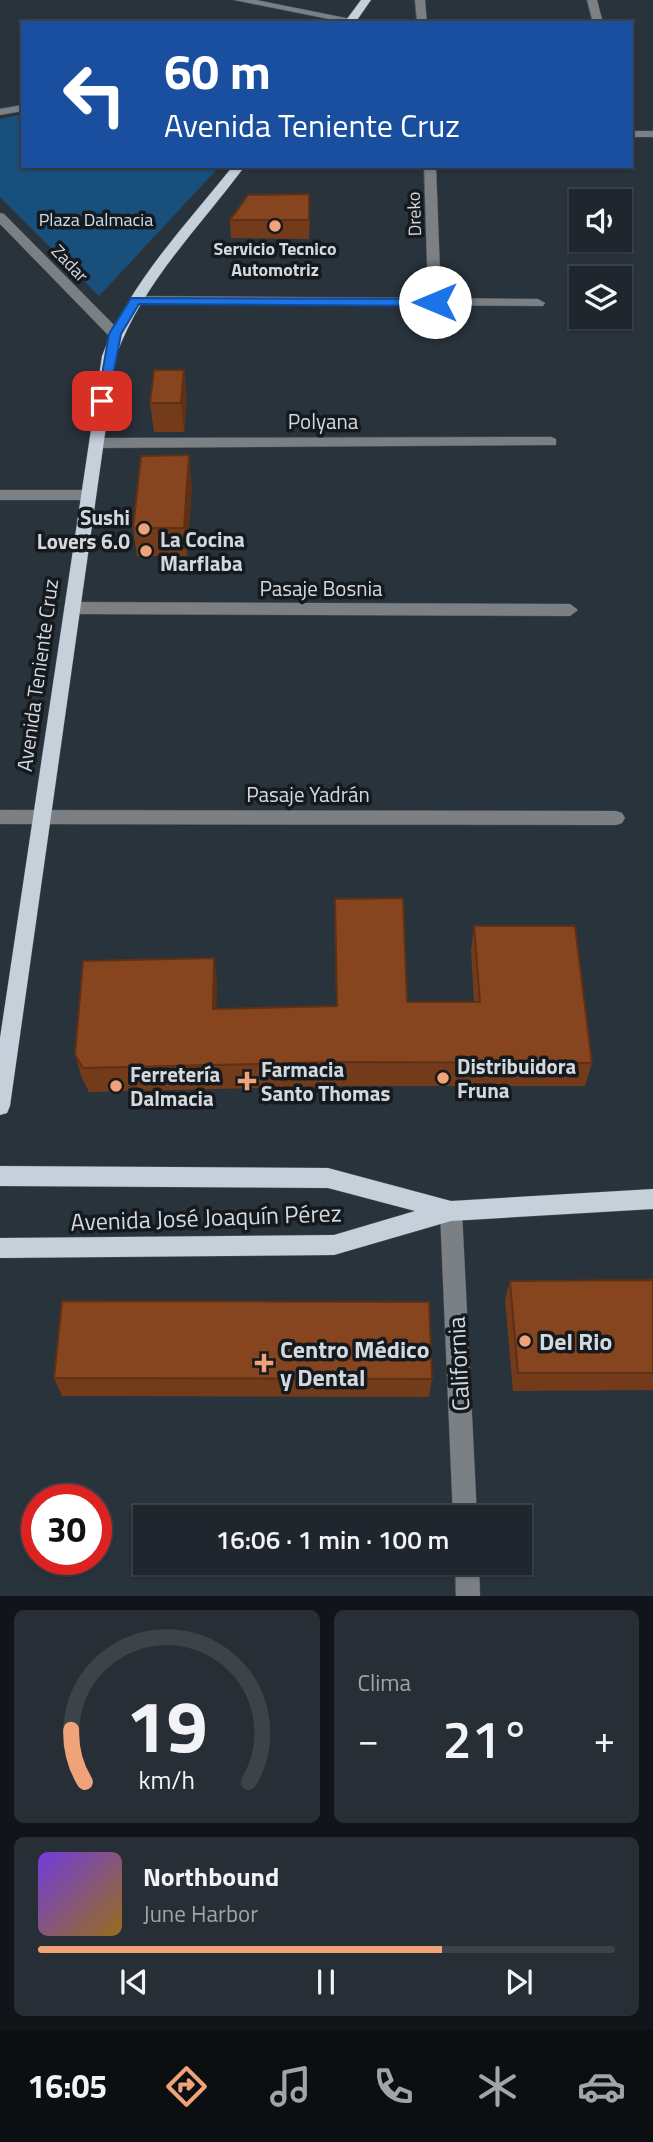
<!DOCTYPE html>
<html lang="es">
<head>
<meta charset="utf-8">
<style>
  :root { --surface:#1f262d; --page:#272e35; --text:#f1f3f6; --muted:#a1a5aa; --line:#3c4349; --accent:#f0a279 }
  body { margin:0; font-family:"Titillium Web",sans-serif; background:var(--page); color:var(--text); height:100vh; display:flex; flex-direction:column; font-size:26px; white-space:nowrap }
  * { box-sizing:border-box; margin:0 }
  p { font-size:23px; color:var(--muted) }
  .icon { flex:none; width:38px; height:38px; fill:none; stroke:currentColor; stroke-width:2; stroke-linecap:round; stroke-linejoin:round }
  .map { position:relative; height:1596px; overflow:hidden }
  .panel { display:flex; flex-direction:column; gap:14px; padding:14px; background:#111519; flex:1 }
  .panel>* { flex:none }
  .guide { position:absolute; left:21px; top:21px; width:612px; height:147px; border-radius:0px; box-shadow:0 2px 5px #0004,0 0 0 2px var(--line); background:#1a4fa0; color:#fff; overflow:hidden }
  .buttons { position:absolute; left:569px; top:189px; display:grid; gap:14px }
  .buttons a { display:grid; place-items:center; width:63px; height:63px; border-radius:0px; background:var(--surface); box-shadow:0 2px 5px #0004,0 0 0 2px var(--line); font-size:35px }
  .speed { position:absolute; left:21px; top:1484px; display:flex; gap:14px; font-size:35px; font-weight:700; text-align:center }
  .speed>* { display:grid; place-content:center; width:91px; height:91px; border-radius:50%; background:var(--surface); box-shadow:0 2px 5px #0004,0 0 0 2px var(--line); line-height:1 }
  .speed .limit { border:10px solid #d22; background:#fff; color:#111 }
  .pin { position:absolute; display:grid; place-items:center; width:60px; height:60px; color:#fff; margin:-30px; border-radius:14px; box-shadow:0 4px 10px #0006 }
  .me { position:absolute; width:77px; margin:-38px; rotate:270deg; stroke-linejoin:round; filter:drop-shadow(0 0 5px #0008) }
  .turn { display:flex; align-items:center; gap:24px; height:147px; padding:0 28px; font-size:32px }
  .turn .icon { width:91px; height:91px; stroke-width:2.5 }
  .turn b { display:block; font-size:49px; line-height:60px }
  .big { font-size:52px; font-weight:600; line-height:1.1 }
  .panel .tile { flex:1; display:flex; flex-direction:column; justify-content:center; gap:10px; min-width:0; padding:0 24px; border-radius:10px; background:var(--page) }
  .panel .dial { align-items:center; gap:0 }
  .dial svg { height:182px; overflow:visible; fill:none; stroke:var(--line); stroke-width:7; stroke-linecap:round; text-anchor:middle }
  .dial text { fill:var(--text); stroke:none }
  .song { display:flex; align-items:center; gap:21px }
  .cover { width:84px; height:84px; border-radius:10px; background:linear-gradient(135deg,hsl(260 70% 55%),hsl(40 70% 35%)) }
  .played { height:7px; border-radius:4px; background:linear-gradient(90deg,var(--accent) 70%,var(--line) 70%) }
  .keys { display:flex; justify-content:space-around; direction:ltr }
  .heat { display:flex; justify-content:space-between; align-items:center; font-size:38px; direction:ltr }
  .panel .tiles { flex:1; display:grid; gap:14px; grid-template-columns:1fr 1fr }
  .tile:last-child { grid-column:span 2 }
  .trip { position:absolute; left:133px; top:1505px; width:399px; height:70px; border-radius:0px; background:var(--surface); box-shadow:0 2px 5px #0004,0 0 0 2px var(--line); font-weight:600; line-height:70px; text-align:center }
  .dock { display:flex; height:112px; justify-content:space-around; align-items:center; background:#0c0f12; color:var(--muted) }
  .dock .icon { width:49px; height:49px }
  .dock .current { color:var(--accent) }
  .dock b { font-size:32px; color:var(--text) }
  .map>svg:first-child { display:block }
  .green { fill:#194f7b }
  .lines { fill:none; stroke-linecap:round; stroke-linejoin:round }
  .minor-casing { stroke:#485159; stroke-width:1 }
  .major-casing { stroke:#485159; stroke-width:1 }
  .minor { fill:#7b8085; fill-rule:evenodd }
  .major { fill:#c5d0da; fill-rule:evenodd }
  .wall { fill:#733b1a }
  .shaded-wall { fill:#5e3015 }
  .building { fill:#86451e; stroke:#5e3015; stroke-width:2 }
  .route { fill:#1a73e8; stroke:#114b97; stroke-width:2 }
  .poi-dot { fill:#f0a279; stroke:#151a1e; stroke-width:2.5 }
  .labels { text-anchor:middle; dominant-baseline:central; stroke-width:7; stroke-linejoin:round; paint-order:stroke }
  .far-street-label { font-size:18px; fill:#d3d9df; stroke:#151a1e }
  .far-park-label { font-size:18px; fill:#ccdff0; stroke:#151a1e }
  .far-poi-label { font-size:18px; font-weight:bold; fill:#d3d9df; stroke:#151a1e }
  .street-label { font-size:21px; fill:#d3d9df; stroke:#151a1e }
  .poi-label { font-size:21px; font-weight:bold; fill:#d3d9df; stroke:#151a1e; text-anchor:start }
  .near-street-label { font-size:24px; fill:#d3d9df; stroke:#151a1e }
  .near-poi-label { font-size:24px; font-weight:bold; fill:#d3d9df; stroke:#151a1e; text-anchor:start }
</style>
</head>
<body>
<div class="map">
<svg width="653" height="1596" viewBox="0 0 653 1596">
  <rect width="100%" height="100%" fill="#29333c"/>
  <path class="green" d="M23 114V166H220L99 296 0 197V119Z"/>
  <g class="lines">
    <defs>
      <path id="minor" d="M234 0H256L356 20 349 23Z
        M415 0H425L427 23H417Z
        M587 0H597L603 23H593Z
        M23 105V111L0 115V109Z
        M632 131H653V137H632Z
        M424 166H436L441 298 538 299 545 303 543 306 135 304 129 300 135 296 428 298Z
        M0 213 4 214 120 331V337H110L0 224Z
        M551 437 556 439V445L96 448 89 443 96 438Z
        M0 490H88L95 495 88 500H0Z
        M72 602 570 604 578 610 570 616 72 614 64 608Z
        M0 810 616 811 622 813 625 818 622 823 616 825 0 824Z
        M451 1201 459 1204 462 1211 477 1517H453L440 1211 443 1204Z
        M455 1563H479L480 1596H456Z"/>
      <path id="major" d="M361 0H371L355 23H344Z
        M233 166H245C199 228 143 282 116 356L10 1106 7 1113 0 1115V1038L102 356C129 283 185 226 233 166Z
        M0 1166 328 1168 451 1201 653 1189V1209L451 1221 334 1255 0 1258V1238L334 1235 415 1211 328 1188 0 1186Z"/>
    </defs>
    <use href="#minor" class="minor-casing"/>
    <use href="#major" class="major-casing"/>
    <use href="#minor" class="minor"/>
    <use href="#major" class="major"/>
  </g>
  <path class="wall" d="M310 212 309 239 231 238 230 220Z
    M184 370 187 399 184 432H154L150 403Z
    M192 484 187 556H137L133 528Z
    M335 899 407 1002H474L471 952 474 926 592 1063 585 1086H337L89 1092 82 1078 75 1055 214 958 217 983 216 1009 336 1006Z
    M653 1280V1390L513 1391 505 1300 510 1281Z
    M54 1378 432 1379 429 1397 62 1396Z"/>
  <path class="shaded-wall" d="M184 370 187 399 184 432 181 403Z
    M189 455 192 484 187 556 184 528Z
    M214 958 217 983 216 1033 213 1009Z"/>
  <path class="building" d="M309 194V220H230L248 195Z
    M154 370H184L181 403H150Z
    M189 455 184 528H133L141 456Z
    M403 898 407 1002H480L474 926H575L592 1063 338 1062 83 1068 75 1055 83 961 214 958 213 1009 337 1006 335 899Z
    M653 1280V1373H518L510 1281Z
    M62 1301 429 1302 432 1379 54 1378Z"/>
  <path class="route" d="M131 298 435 299 440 302 435 306 139 304 121 334 108 401 97 404 109 334Z"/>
  <g class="poi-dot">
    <circle cx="275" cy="226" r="7"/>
    <circle cx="144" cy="529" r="7"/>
    <circle cx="146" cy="551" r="7"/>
    <circle cx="443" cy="1078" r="7"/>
    <path d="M243.5 1070.5h7v7h7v7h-7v7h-7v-7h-7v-7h7z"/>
    <circle cx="116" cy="1086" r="7"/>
    <circle cx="525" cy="1341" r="7"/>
    <path d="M260.5 1352.5h7v7h7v7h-7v7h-7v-7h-7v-7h7z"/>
  </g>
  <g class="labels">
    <g class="far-street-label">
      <text transform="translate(414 214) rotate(-92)">Dreko</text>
      <text transform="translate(70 263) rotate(46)">Zadar</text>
    </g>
    <g class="far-park-label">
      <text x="96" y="219">Plaza Dalmacia</text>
    </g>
    <g class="far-poi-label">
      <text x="275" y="248">Servicio Tecnico<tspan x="275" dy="21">Automotriz</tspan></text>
    </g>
    <g class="street-label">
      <text x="323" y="421">Polyana</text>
      <text x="321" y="588">Pasaje Bosnia</text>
      <text transform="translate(37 675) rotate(-82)">Avenida Teniente Cruz</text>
      <text x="308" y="794">Pasaje Yadrán</text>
    </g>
    <g class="poi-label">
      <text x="130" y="517" text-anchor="end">Sushi<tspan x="130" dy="24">Lovers 6.0</tspan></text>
      <text x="160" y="539">La Cocina<tspan x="160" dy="24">Marflaba</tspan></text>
      <text x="457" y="1066">Distribuidora<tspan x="457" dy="24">Fruna</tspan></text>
      <text x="261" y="1069">Farmacia<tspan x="261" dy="24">Santo Thomas</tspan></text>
      <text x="130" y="1074">Ferretería<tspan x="130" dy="24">Dalmacia</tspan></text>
    </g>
    <g class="near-street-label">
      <text transform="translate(206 1217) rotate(-2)">Avenida José Joaquín Pérez</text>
      <text transform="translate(458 1364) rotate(-93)">California</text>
    </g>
    <g class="near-poi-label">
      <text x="539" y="1341">Del Rio</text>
      <text x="280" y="1349">Centro Médico<tspan x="280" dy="28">y Dental</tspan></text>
    </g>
  </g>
</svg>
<div class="buttons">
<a><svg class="icon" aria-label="sound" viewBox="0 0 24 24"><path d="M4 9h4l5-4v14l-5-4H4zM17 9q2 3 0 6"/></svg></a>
<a><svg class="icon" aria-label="layers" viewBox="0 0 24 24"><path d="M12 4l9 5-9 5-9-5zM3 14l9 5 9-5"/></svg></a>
</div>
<div class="speed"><div class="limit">30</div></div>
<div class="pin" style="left:102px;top:401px;background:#d93025"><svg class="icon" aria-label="arrive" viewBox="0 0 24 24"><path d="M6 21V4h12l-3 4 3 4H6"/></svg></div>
<svg class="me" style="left:435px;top:302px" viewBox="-20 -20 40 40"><circle r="19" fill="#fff"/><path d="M0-13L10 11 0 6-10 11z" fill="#1a73e8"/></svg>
<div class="trip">16:06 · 1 min · 100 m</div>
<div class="guide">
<div class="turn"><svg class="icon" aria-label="left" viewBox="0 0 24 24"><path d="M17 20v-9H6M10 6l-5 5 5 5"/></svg><div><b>60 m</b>Avenida Teniente Cruz</div></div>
</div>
</div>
<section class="panel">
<div class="tiles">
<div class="tile dial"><svg viewBox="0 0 100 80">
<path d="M14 69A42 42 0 1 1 86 69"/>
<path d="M14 69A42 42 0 0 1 8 46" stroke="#f0a279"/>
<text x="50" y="56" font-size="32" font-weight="700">19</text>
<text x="50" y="72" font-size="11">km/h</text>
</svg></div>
<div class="tile"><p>Clima</p>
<div class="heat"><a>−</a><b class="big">21°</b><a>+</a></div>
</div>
<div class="tile">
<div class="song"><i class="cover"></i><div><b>Northbound</b><p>June Harbor</p></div></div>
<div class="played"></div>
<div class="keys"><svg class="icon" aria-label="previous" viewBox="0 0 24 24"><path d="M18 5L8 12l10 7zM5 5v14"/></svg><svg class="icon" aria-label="pause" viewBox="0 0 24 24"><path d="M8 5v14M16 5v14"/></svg><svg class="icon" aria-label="next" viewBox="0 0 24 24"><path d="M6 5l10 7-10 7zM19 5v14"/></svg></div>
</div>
</div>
</section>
<nav class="dock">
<b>16:05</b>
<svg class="icon current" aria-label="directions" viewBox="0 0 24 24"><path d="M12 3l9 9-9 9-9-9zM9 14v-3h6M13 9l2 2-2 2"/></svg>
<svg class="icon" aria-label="music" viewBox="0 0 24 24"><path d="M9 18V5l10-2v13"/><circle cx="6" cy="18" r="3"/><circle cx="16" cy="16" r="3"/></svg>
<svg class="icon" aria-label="phone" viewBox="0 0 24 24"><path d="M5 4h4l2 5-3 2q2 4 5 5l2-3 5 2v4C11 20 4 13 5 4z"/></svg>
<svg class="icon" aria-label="climate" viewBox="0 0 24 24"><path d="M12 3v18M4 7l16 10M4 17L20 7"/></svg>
<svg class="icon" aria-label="car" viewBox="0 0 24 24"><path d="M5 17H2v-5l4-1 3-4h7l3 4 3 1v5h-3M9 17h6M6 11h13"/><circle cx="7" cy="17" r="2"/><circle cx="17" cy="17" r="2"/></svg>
</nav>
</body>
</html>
